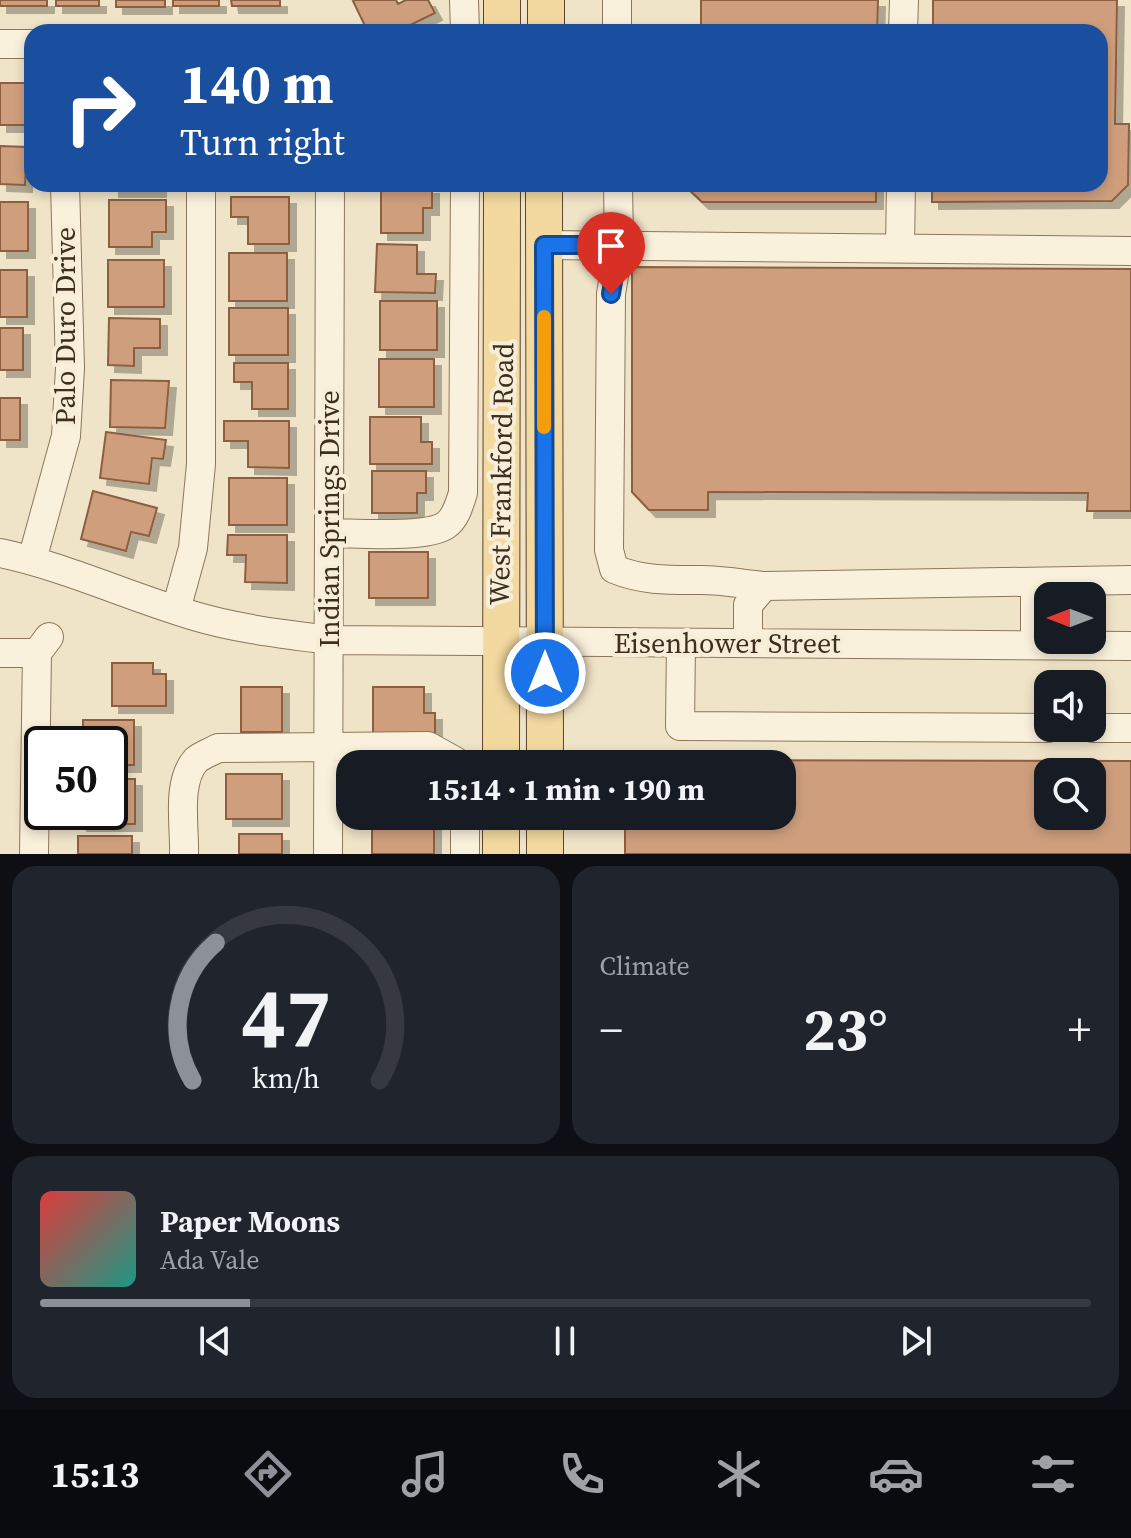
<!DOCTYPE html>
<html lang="en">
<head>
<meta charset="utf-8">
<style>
  :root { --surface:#171b24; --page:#20242c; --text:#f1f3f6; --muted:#9ea1a6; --line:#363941; --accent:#8c9099 }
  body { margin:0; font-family:"Source Serif 4",serif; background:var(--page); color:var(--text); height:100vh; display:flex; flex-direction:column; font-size:30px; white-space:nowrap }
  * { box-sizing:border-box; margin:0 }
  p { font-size:26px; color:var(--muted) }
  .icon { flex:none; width:44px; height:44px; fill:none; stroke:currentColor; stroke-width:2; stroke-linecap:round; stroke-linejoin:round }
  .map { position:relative; height:854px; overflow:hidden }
  .panel { display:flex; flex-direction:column; gap:12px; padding:12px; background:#0d0f14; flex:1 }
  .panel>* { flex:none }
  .guide { position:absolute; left:24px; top:24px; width:1084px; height:168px; border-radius:24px; box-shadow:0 4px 12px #0003; background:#1a4fa0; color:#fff; overflow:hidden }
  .needle { width:52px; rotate:270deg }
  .controls { position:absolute; left:1034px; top:582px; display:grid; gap:16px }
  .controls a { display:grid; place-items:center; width:72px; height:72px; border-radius:16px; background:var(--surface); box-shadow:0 4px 12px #0003; font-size:40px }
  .speed { position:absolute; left:24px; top:726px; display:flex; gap:16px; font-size:40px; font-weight:700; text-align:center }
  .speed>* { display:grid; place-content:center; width:104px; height:104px; border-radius:50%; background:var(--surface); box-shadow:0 4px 12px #0003; line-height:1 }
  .speed .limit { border:4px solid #111; border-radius:12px; background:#fff; color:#111 }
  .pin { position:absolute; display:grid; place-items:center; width:68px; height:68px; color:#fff; margin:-82px -34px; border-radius:50% 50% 50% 0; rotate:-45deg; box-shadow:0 0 8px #0007 }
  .pin .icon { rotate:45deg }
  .me { position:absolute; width:88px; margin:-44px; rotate:0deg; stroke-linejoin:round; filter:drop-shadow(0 0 6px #0008) }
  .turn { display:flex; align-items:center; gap:28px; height:168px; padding:0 24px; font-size:36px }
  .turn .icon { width:104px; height:104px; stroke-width:2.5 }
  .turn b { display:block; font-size:56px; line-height:68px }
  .big { font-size:60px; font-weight:700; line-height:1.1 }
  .panel .card { flex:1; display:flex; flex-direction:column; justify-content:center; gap:12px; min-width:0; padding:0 28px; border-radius:24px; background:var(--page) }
  .panel .dial { align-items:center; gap:0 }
  .dial svg { height:208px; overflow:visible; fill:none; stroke:var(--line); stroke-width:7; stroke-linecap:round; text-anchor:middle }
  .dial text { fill:var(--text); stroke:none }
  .song { display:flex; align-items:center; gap:24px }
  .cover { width:96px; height:96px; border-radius:12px; background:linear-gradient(135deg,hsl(0 70% 55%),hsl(170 70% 35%)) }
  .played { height:8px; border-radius:4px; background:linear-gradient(90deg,var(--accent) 20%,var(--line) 20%) }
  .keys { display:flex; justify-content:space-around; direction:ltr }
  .heat { display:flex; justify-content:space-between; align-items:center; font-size:44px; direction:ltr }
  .panel .tiles { flex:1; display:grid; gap:12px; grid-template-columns:1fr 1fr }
  .card:last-child { grid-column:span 2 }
  .trip { position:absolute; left:336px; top:750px; width:460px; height:80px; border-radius:24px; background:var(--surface); box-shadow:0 4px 12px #0003; font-weight:700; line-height:80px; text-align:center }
  .tab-bar { display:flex; height:128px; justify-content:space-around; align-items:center; background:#090b0e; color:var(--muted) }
  .tab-bar .icon { width:56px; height:56px }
  .tab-bar .active { color:var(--accent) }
  .tab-bar b { font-size:36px; color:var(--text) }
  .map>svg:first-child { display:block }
  .building { fill:#cf9f7d; stroke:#8d5f41; stroke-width:2; fill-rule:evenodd; filter:url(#shadow) }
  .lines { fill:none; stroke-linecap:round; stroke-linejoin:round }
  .minor-casing { stroke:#8d765c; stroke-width:30 }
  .major-casing { stroke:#5b4430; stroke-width:38 }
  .minor { stroke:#faf1dc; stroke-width:28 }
  .major { stroke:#f3d9a0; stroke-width:36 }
  .route-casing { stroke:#114b97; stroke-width:20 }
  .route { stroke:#1a73e8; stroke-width:14 }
  .slow { stroke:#f59e0b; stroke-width:14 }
  .labels { text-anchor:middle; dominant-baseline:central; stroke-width:8; stroke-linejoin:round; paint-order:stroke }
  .street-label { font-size:28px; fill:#3d2e20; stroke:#f7eed8 }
</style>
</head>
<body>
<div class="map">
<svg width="1131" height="854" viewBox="0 0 1131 854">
  <defs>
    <filter id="shadow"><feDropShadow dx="7" dy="7" stdDeviation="0" flood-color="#0004"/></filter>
  </defs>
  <rect width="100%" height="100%" fill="#f0e4c8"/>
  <path class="building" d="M0 0H47V6H0Z
    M56 0H99V6H56Z
    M116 0H165V7H116Z
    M173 0H219V6H173Z
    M231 0H280V6H232Z
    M356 0H396L398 4 406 0H428L435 13 396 32H368L353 1Z
    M701 0H878L877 32H701Z
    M933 0H1117L1115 124H1129L1128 185 1112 201 932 202V184H1100V32H933Z
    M0 83H27V125H0Z
    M0 146 27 147 25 185 0 184Z
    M112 184H159V190H112Z
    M683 184H876V202H702Z
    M381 187H432V208H423V233H381Z
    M231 197H289V244H248V217H231Z
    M109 200H166V232H152V247H109Z
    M0 202H28V251H0Z
    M377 244 417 245V274H436L435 293 375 292Z
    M229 253H287V301H229Z
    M108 260H164V307H108Z
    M632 267 1131 269V511H1087L1088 493 708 492V510H649L632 492Z
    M0 270H27V317H0Z
    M380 301H437V350H380Z
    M229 308H288V355H229Z
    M109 318 160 319V348H134V366L108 365Z
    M0 328H23V370H0Z
    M379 359H434V407H379Z
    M234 363H288V409H252V382H234Z
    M111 380 169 381 165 428 110 427Z
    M0 398H20V440H0Z
    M370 417H421V442H432V464H370Z
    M224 421H289V468L248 467V441H224Z
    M106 432 166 440 163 459 152 458 149 484 100 478Z
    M372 471H426V493H417V513H372Z
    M229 478H287V525H229Z
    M93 491 157 508 149 536 131 532 126 551 81 539Z
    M228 535H287V583L245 582 246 555H227Z
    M369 552H428V598H369Z
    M112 663H153V674H166V706H112Z
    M241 687H282V732H241Z
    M373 687H424V713H435V735H373Z
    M83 720H134V765H110V744H83Z
    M626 760 1131 761V854H625V816H782V764H626ZM1048 772H1092V816H1048Z
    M226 774H282V819H226Z
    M110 779H135V824H80V812H110Z
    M372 823H434V854H372Z
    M239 834H282V854H239Z
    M78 836H132V854H78Z"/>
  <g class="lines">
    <defs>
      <path id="minor" d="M464 0 465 32
        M617 0V32
        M903 32 904 0
        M0 44H32
        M618 184 619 245 611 294 609 550 614 569C643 581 670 580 701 580 722 580 743 584 764 586
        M544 245 1131 251
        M900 248 901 184
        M329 533C355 533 426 539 446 525 456 518 459 505 463 493L465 184
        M0 553C66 567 127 596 191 615 237 629 283 634 330 640L1131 646
        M32 560 66 436 70 368 65 184
        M1035 582V645
        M176 610 193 548 201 464V184
        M681 643 680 726 1048 728
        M748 643V605L764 586 1131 580
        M0 653H37
        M1092 728H1131
        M34 854 37 653 49 637
        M184 854C185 827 176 782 196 760 202 755 211 752 218 748L428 746 455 761 456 764
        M328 854 330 184
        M465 854V816"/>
      <path id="major" d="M502 0V32
        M546 32V0
        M544 184 545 764
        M501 764 502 184
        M501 816V854
        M545 854V816"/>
    </defs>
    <use href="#minor" class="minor-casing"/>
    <use href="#major" class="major-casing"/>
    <use href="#minor" class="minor"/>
    <use href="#major" class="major"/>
  </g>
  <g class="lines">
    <defs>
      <path id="route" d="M545 673 544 245H619L611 294"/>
    </defs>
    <use href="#route" class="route-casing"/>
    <use href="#route" class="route"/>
    <path class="slow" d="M544 317V427"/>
  </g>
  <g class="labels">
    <g class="street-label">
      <text transform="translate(65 326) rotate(-90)">Palo Duro Drive</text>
      <text transform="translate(501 474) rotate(-89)">West Frankford Road</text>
      <text transform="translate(329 519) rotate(-90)">Indian Springs Drive</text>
      <text x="727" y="643">Eisenhower Street</text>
    </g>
  </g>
</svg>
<div class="controls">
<a><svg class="needle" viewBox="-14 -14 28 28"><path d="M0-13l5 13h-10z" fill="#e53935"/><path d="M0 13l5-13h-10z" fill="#9ea1a6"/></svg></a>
<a><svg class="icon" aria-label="sound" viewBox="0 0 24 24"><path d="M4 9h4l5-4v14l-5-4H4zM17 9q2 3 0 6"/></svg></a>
<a><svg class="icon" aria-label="search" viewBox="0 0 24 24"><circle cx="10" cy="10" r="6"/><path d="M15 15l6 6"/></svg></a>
</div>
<div class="speed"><div class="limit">50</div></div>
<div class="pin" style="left:611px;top:294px;background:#d93025"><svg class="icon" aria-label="arrive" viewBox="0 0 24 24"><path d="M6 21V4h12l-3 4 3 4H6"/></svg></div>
<svg class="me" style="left:545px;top:673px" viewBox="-20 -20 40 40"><circle r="17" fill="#1a73e8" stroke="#fff" stroke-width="3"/><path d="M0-11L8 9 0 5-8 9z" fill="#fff"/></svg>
<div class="trip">15:14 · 1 min · 190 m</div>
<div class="guide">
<div class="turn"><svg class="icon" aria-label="right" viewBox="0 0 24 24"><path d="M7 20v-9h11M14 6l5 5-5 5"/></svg><div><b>140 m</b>Turn right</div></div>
</div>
</div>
<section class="panel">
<div class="tiles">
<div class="card dial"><svg viewBox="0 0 100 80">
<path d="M14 69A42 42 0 1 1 86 69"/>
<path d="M14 69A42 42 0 0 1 23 16" stroke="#8c9099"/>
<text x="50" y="56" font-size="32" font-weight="700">47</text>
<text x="50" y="72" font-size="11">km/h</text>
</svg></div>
<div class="card"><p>Climate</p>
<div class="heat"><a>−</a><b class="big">23°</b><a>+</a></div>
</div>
<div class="card">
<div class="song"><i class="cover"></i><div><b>Paper Moons</b><p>Ada Vale</p></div></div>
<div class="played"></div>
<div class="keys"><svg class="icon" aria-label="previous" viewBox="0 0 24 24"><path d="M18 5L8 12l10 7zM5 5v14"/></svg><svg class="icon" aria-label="pause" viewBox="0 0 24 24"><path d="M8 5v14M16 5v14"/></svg><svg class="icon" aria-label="next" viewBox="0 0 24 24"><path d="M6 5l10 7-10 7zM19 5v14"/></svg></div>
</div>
</div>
</section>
<nav class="tab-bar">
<b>15:13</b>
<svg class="icon active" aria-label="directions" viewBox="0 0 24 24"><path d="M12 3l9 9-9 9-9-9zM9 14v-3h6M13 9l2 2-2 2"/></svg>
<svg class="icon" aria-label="music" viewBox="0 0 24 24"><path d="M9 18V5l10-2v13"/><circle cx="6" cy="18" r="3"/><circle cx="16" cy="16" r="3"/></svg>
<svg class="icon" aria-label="phone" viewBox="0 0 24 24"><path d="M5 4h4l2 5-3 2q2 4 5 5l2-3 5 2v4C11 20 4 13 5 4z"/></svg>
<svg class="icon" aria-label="climate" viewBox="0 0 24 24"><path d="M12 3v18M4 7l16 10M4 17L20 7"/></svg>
<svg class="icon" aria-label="car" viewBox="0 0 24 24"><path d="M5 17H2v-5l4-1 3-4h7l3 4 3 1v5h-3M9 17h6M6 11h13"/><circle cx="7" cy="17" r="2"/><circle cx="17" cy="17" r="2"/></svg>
<svg class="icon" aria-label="filters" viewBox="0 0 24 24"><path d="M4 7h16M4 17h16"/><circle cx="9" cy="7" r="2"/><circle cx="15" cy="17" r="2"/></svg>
</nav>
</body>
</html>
